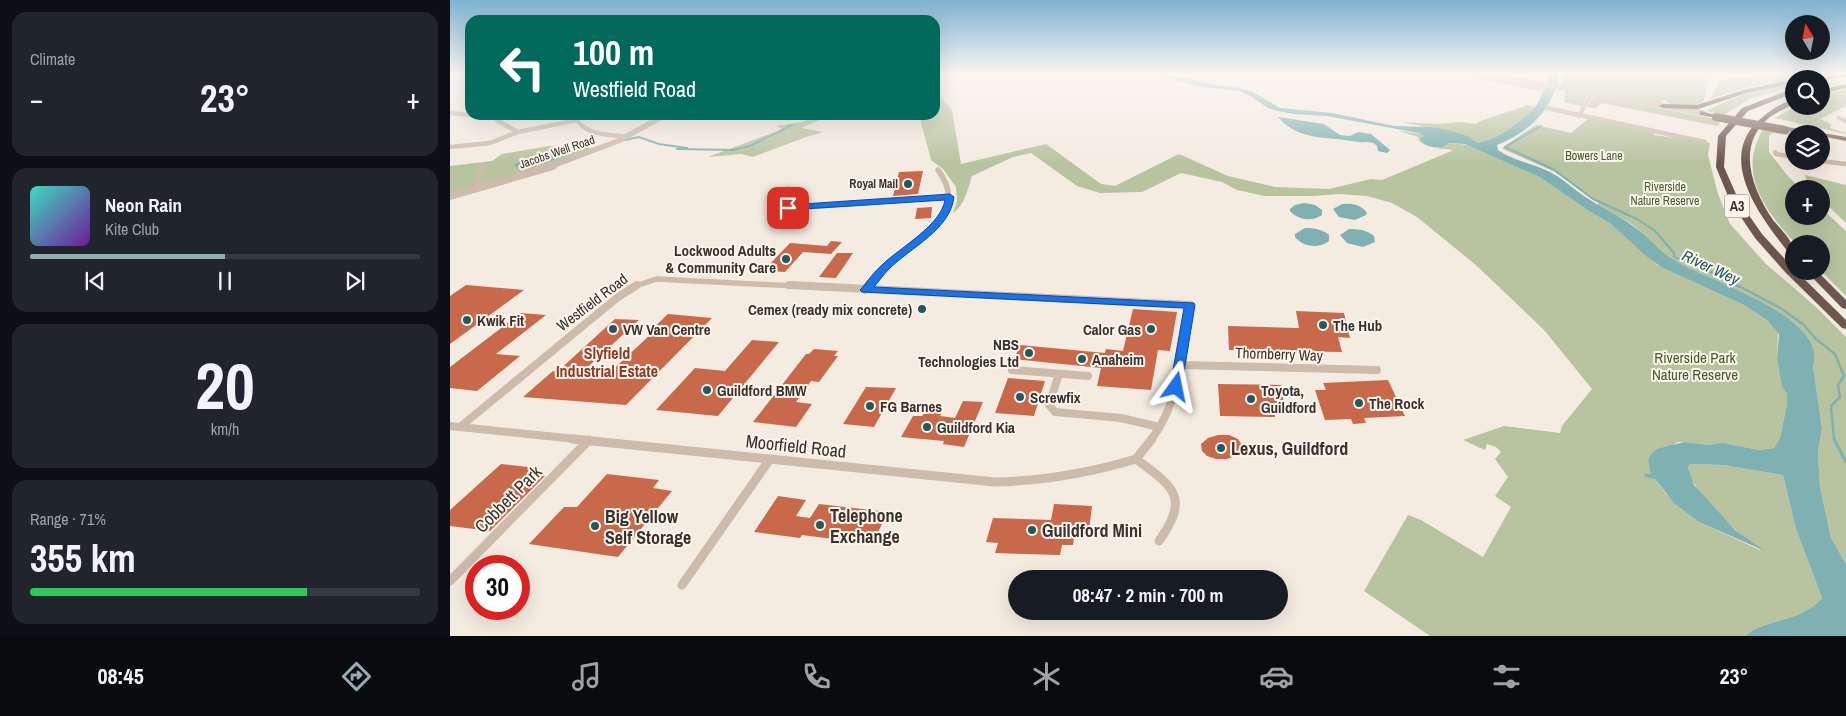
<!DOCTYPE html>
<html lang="en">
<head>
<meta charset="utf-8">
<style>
  :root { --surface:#171b24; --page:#20242c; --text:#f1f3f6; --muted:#9ea1a6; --line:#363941; --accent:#92aeb2 }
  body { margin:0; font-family:"Archivo Narrow",sans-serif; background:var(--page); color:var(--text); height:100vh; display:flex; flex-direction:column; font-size:19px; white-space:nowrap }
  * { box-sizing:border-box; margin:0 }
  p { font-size:16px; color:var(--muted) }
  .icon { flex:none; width:28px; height:28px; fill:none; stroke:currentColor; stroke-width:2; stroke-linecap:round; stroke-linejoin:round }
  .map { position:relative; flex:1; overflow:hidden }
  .details { display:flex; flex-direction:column; gap:12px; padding:12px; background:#0d0f14; width:450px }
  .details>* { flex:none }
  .hud { position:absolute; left:15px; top:15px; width:475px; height:105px; border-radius:15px; box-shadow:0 5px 20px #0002; background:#00695c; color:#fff; overflow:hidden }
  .needle { width:32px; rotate:350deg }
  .controls { position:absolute; left:1335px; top:15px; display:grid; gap:10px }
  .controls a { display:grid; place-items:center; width:45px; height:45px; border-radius:50%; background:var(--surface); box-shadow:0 5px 20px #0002; font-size:25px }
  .speed { position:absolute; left:15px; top:555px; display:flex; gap:10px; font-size:25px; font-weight:700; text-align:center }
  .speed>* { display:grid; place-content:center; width:65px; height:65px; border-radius:50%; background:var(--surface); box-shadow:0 5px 20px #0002; line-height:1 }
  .speed .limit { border:8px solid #d22; background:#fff; color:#111 }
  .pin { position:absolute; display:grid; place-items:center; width:42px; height:42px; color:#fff; margin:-21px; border-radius:10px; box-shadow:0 2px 8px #0006 }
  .me { position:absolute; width:55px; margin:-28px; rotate:12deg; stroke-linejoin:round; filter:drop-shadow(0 0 4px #0008) }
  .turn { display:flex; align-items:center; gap:18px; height:105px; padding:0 25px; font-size:22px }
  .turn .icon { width:65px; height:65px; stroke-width:2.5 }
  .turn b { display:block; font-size:35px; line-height:42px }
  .big { font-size:38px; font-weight:700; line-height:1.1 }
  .details .widget { flex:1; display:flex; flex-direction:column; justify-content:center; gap:8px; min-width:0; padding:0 18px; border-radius:15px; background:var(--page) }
  .details .dial { align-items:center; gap:0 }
  .dial b { font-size:65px; line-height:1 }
  .song { display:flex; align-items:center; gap:15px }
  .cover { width:60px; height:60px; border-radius:8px; background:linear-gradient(135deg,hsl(170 70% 55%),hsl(280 70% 35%)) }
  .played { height:5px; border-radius:2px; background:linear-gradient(90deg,var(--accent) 50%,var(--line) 50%) }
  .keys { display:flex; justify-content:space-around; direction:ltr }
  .heat { display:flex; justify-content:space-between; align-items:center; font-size:28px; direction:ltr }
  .charge { height:8px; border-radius:4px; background:linear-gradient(90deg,#34c759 71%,var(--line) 0) }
  .trip { position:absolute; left:558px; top:570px; width:280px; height:50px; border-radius:25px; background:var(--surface); box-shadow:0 5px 20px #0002; font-weight:700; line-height:50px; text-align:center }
  .tab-bar { display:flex; height:80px; justify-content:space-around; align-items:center; background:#090b0e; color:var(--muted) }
  .tab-bar .icon { width:35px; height:35px }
  .tab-bar .current { color:var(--accent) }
  .tab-bar b { font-size:22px; color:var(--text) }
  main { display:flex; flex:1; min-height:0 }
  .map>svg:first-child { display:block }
  .green { fill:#b8c4a0 }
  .water { fill:#7fb0b2 }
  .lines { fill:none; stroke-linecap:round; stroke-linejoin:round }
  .stream-far2 { stroke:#7fb0b2; stroke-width:2 }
  .stream-far1 { stroke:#7fb0b2; stroke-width:2.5 }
  .stream { stroke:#7fb0b2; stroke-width:3 }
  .building { fill:#c8694b }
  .minor-far3 { stroke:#cdbbac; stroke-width:4.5 }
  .minor-far2 { stroke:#cdbbac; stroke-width:5.5 }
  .minor-far1 { stroke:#cdbbac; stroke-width:8 }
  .minor { stroke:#cdbbac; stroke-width:9 }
  .tertiary-far1 { stroke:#cdbbac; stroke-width:5.5 }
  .tertiary { stroke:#cdbbac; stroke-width:8 }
  .primary { fill:#7d675c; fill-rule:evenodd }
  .trunk { fill:#6c584f; fill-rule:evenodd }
  .primary-bridge { stroke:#7d675c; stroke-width:8 }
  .route { fill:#1a73e8; stroke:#114b97 }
  .poi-dot { fill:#1f5a5e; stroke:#fbf5ee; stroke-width:2 }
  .labels { text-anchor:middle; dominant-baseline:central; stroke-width:4; stroke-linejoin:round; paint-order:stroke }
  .far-street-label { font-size:12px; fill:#3b302b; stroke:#fbf5ee }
  .far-park-label { font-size:12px; fill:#4a5a2e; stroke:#fbf5ee }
  .far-poi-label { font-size:12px; font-weight:bold; fill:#3b302b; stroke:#fbf5ee; text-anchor:end }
  .shield { fill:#fbf5ee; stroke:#756b66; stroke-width:1 }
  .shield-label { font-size:14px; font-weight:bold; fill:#3b302b }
  .poi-label { font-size:15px; font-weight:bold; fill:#3b302b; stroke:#fbf5ee; text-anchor:start }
  .street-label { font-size:15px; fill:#3b302b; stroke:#fbf5ee }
  .park-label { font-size:15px; fill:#4a5a2e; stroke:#fbf5ee }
  .water-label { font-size:16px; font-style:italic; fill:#1f5a5e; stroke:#fbf5ee }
  .neighbourhood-label { font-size:16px; font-weight:bold; fill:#8c3b22; stroke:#fbf5ee }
  .near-street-label { font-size:18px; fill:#3b302b; stroke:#fbf5ee }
  .near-poi-label { font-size:18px; font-weight:bold; fill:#3b302b; stroke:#fbf5ee; text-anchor:start }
</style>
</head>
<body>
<main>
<section class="details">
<div class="widget"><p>Climate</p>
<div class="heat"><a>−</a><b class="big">23°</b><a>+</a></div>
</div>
<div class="widget">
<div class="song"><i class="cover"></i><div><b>Neon Rain</b><p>Kite Club</p></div></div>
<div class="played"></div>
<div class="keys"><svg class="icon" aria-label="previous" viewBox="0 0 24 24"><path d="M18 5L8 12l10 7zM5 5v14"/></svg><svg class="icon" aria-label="pause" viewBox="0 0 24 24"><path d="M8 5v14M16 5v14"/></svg><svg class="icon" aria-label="next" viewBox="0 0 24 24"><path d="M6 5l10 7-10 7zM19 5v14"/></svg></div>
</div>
<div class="widget dial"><b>20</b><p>km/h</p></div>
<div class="widget"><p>Range · 71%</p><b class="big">355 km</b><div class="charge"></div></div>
</section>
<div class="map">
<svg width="1396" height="636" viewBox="0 0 1396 636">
  <rect width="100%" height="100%" fill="#f4ebe1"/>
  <path class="green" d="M1006 74H1022L1097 87 1089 91Z
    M1113 74H1304L1254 77 1259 81 1253 103C1245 106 1232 107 1224 105 1220 105 1217 101 1213 100L1210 104 1112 86Z
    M1339 74H1379L1298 87 1260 99 1269 82 1281 78Z
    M1344 83V86L1299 99 1274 115 1256 111C1284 96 1313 89 1344 83Z
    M1396 89V106L1370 119 1381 124 1380 128 1396 133V134L1325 118 1347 106H1371V95Z
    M1115 90 1137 95 1132 106 1114 102Z
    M485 91 502 110 511 164 596 144 651 184 665 186 729 154 778 176 825 187 879 189 921 179 932 180 1004 150C990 148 981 150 969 141L968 137 946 130 972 134 975 136 972 137 977 145 982 147 988 148 998 143 1019 145 1085 174 1139 211 1161 224 1207 265 1294 305 1318 321 1328 332 1327 359 1331 379 1337 394V404L1330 438 1324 448 1309 450 1277 444 1259 445 1234 442H1228L1198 460 1202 474 1194 475 1205 479 1216 494 1249 522 1312 551C1290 534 1260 510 1245 485 1241 480 1240 473 1238 467L1240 464 1273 465 1333 475 1346 529 1372 598C1349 624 1317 617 1295 636H980L914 591 958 515 971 520 1033 557 1061 507 1045 496 1058 477 1045 459 1051 452 1046 447 1037 444 1035 450 1013 440 1054 426 1110 433 1112 426 1142 389 1094 330 1027 266 967 217 942 203 917 196 889 194 864 196H815L787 190 772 182 731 173 692 192 650 193 627 186 581 153 563 157 522 176C518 188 515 205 503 213L507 201 506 187 493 169 481 160 469 115H485Z
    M1144 96 1271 120 1267 126 1152 103 1145 108 1137 107Z
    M1078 105 1085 107C1079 111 1077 117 1071 121 1059 131 1043 139 1028 143L1018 136 1008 133 951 122 987 124 1010 122 1026 124 1033 120Z
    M370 115H381L351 128 374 132 356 137 303 157 291 154 258 157 333 129 326 126 352 122Z
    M1138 119 1204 133V135L1260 143 1258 155 1268 194 1280 224 1316 264 1366 307 1396 337V564L1381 538 1370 487 1368 452 1372 428 1363 366C1378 319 1256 280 1225 261 1210 252 1198 237 1184 226 1173 218 1159 212 1147 205L1149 203 1105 172 1053 149V147L1086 125 1121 133Z
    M1313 127 1349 134H1344V136L1322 133 1319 137V152L1337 175 1351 189H1344V216H1371V208L1396 231V296L1371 271V244H1346C1324 220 1299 191 1303 156 1304 147 1310 136 1313 127Z
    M99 146 146 148 83 170 0 193V166L42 161 52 154Z
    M1355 175 1396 185V223L1371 199V189H1358Z"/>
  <path class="water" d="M702 74H718L765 85 790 88 803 92 830 108 882 113 944 126 980 127 998 130 1018 136 1028 143C1053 136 1068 124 1085 107 1091 101 1091 92 1097 87L1099 74H1109C1104 108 1080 132 1047 145L1048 150C1065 162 1088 164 1107 176 1116 182 1125 190 1134 196 1150 207 1168 215 1183 226 1198 236 1209 251 1224 260 1254 280 1379 316 1363 366L1372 428 1368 452 1370 487 1381 538 1396 564V636H1295C1317 617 1349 624 1372 598L1346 529 1333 475 1273 465 1240 464 1238 467 1244 485 1255 497 1285 530 1315 551 1249 522 1224 503 1205 479 1195 477 1194 474H1201L1198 460 1202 453 1207 449 1234 442 1259 445 1273 443 1309 450 1324 448 1330 438 1337 404V394L1332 386 1327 359 1329 334 1318 321 1294 305 1211 267 1196 256 1161 224 1139 211 1088 176 1015 144 998 143 993 147C983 148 975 147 970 138L975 136 969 133 877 116 844 114 827 111 818 108 800 96 789 91 752 87Z
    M828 117 874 124 890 135 900 136 908 132 921 134 940 150 937 153 928 151 927 146C921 140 916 143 908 142 879 136 849 142 828 117Z
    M108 153H112L114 156 92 164 68 168 64 165 75 159Z
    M854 203 865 205 872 210V215C862 222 848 220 840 211V209L845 205Z
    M892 204C901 203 911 204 917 213L916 215 905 220 889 217 883 209Z
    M855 228C864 228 872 229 879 235V241C869 249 853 247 845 237V234Z
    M899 229C909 229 917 230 924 236L925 242 913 247 897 243 890 235Z"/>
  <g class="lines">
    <path class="stream-far2" d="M1091 126 1055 147 1103 169 1143 199 1187 219 1205 231 1224 253V257L1255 269 1289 287
      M175 140 189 137 209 144 237 148
      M227 149 283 150 300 146 342 125"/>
    <path class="stream-far1" d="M1287 285 1332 309 1354 325 1366 339 1385 354 1394 376 1388 385 1390 397 1381 406 1384 440"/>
    <path class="stream" d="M1384 439 1396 462"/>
  </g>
  <path class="building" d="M473 171 468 194 443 196 449 172Z
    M482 207 481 218 465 219 467 208Z
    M381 241 392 242 381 254 353 252 335 272 321 271 327 264H320L340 243 377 246Z
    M387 253H403L386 278 369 277Z
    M16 285 74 290 0 344V296Z
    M683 309 727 312 720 351 708 350 701 390 647 386 651 368 564 359 570 345 655 353 656 349 673 351Z
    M846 311 894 313 900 338 888 337 892 352 779 350 778 326 849 328Z
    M71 313 96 315 46 354 70 356 27 391 0 388V367Z
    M218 314 262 318 176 405 73 397 103 371 107 372 165 319 189 320 130 374 155 377 201 334H197Z
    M302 340 329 342 268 416 206 410 245 368 275 371Z
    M364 349 388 351 384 356H388L369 382 361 381 346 402 362 404 346 427 303 422 356 354H359Z
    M558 378 595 381 584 416 545 413Z
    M938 380 955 416 914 418 916 423 903 424 901 419 875 420 865 390H876L873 383Z
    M768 384 831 385 835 412H825V417L770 416Z
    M416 387 446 388 424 427 393 424Z
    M513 401 533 402 514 447 493 444 494 441 451 437 463 416H472L477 409 493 411 490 416 505 418Z
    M768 435H779L788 439 792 445 790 451 785 456 777 459H766L757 456 752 451 751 444 758 438Z
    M51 464 87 468 81 474 95 476 40 531 0 526V510Z
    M157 474 209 480 203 488 222 491 168 557 79 544 114 507H127Z
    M328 496 356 500 346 516 360 518 369 504 438 512 422 544 352 535 350 538 304 532Z
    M604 504 642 506 639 530H625L623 545H612L610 555 545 553 548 543 536 542 543 518 601 520Z"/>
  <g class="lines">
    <path class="minor-far3" d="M1097 108 1255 142
      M0 113 20 115
      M42 115 48 121 68 132 127 120
      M1129 116 1142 93
      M1389 118 1396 121
      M127 120C137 136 160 134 177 137
      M0 147 40 143 68 132
      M1325 152 1326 154 1344 157
      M1371 161 1396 164
      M29 165 32 167"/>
    <path class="minor-far2" d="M25 189 32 166
      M338 189 332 202 338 208 500 197
      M183 287 206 279 364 287
      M418 287C426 277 435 268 445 259 474 236 519 211 488 170"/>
    <path class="minor-far1" d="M339 285 740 305C733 352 731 400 701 440
      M415 290 419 285
      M731 365 927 370
      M562 370 638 376
      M609 374 599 405 605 412 671 418 709 427
      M0 426 136 440
      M10 427 168 297 187 285"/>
    <path class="minor" d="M123 439 545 482C594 481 639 473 686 459
      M686 459 702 439
      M686 459C724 487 740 497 709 541
      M0 581 139 440
      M232 585 320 459"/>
    <path class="tertiary-far1" d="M1035 74 1253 113
      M99 167 168 141 215 115"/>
    <path class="tertiary" d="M0 196 103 166"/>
    <path class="primary" d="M1250 111 1270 116 1266 118 1250 115Z
      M1332 126 1396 137V141L1371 136V134C1359 134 1342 135 1331 128Z"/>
    <path class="trunk" d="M1396 74V77L1371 80 1361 79Z
      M1344 79V83L1297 93 1248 109 1213 108 1209 106 1213 104 1247 105 1293 90Z
      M1396 84V88L1371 94V90Z
      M1344 88V93L1298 111 1276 136 1274 167 1289 201 1312 234 1344 269V271H1346L1396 320V329L1392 328 1335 272 1305 238 1280 201 1266 167 1268 136 1292 108Z
      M1344 99V104C1336 108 1327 112 1320 117 1285 145 1302 189 1323 220 1332 231 1344 241 1344 255L1340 254C1314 222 1268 164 1305 124 1316 113 1329 104 1344 99Z
      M1356 271H1367L1396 300V309L1392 308Z"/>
    <path class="primary-bridge" d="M1266 117 1335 130"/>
  </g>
  <linearGradient id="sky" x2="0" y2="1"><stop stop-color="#7eb2d2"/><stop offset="0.45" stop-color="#faf6f2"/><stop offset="1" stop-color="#faf6f2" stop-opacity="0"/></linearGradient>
  <rect width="1396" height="163" fill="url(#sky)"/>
  <path class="route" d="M500 194 504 197C500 230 461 247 439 269 433 275 429 281 424 287L744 303 745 305 731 390 726 391 720 387 734 308 412 292 410 290 412 288C418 280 425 271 433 264 451 247 491 225 495 200L338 210 333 208 338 205Z"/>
  <g class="poi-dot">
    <circle cx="458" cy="184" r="5"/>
    <circle cx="336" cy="259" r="5"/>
    <circle cx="472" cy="309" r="5"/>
    <circle cx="17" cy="320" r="5"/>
    <circle cx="873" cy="325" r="5"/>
    <circle cx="163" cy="329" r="5"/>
    <circle cx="701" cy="329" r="5"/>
    <circle cx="579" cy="353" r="5"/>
    <circle cx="632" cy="359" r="5"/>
    <circle cx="257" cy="390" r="5"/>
    <circle cx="570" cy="397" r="5"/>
    <circle cx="801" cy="399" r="5"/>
    <circle cx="909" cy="403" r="5"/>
    <circle cx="420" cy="406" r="5"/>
    <circle cx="477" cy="427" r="5"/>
    <circle cx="771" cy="448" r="5"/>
    <circle cx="370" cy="525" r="5"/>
    <circle cx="145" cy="526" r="5"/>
    <circle cx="582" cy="530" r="5"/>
  </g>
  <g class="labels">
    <g class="far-street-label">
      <text transform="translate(107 152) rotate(-19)">Jacobs Well Road</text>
    </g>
    <g class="far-park-label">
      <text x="1144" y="156">Bowers Lane</text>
      <text x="1215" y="187">Riverside<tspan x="1215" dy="14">Nature Reserve</tspan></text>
    </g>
    <g class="far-poi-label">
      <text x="448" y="184">Royal Mail</text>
    </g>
    <rect class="shield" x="1274.5" y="194.5" width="25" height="23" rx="4"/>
    <g class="shield-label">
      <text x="1287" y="206">A3</text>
    </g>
    <g class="poi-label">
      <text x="326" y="250" text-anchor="end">Lockwood Adults<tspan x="326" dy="17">&amp; Community Care</tspan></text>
      <text x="462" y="309" text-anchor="end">Cemex (ready mix concrete)</text>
      <text x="27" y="320">Kwik Fit</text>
      <text x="883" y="325">The Hub</text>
      <text x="173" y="329">VW Van Centre</text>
      <text x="691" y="329" text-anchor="end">Calor Gas</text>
      <text x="569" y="344" text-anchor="end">NBS<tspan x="569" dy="17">Technologies Ltd</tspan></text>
      <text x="642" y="359">Anaheim</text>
      <text x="267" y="390">Guildford BMW</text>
      <text x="811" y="390">Toyota,<tspan x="811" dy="17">Guildford</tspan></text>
      <text x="580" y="397">Screwfix</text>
      <text x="919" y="403">The Rock</text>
      <text x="430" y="406">FG Barnes</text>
      <text x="487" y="427">Guildford Kia</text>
    </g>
    <g class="street-label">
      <text transform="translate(142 302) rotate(-37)">Westfield Road</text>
      <text transform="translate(829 354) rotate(2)">Thornberry Way</text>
    </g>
    <g class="park-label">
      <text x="1245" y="357">Riverside Park<tspan x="1245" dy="17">Nature Reserve</tspan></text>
    </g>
    <g class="water-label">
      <text transform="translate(1261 267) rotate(25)">River Wey</text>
    </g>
    <g class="neighbourhood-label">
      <text x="157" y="353">Slyfield<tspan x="157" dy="18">Industrial Estate</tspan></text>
    </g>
    <g class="near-street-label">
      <text transform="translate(346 446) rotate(6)">Moorfield Road</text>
      <text transform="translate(58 499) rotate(-45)">Cobbett Park</text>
    </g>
    <g class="near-poi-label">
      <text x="781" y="448">Lexus, Guildford</text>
      <text x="380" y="515">Telephone<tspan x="380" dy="21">Exchange</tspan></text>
      <text x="155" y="516">Big Yellow<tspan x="155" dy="21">Self Storage</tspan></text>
      <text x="592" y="530">Guildford Mini</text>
    </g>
  </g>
</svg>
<div class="controls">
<a><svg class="needle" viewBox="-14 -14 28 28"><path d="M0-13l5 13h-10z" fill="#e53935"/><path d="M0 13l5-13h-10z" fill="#9ea1a6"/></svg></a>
<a><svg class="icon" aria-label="search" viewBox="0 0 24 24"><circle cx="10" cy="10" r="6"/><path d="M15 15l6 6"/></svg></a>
<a><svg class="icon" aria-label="layers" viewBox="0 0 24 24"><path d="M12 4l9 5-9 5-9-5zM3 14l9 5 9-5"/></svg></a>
<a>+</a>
<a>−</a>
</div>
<div class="speed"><div class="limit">30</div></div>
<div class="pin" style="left:338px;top:208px;background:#d93025"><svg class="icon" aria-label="arrive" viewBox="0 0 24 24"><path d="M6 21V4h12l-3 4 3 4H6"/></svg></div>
<svg class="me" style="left:726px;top:387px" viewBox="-20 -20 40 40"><path d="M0-17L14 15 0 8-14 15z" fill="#1a73e8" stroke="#fff" stroke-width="4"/></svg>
<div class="trip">08:47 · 2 min · 700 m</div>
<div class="hud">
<div class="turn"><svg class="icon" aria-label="left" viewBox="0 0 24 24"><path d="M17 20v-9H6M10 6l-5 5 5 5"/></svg><div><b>100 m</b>Westfield Road</div></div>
</div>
</div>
</main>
<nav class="tab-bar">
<b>08:45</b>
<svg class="icon current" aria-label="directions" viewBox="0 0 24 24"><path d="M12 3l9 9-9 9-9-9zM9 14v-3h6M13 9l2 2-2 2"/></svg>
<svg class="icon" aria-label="music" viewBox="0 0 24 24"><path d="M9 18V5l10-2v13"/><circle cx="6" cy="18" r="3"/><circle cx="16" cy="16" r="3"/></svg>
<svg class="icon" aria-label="phone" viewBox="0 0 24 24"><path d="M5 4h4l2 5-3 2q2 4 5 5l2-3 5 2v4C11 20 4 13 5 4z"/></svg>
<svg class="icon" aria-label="climate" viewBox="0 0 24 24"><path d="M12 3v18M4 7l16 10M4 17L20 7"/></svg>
<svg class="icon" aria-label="car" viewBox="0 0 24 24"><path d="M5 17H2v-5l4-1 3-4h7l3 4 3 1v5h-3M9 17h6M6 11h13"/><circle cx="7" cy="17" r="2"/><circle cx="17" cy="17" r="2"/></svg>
<svg class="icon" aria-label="filters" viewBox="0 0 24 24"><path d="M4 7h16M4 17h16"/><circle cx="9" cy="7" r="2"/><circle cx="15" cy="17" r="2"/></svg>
<b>23°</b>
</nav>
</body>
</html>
